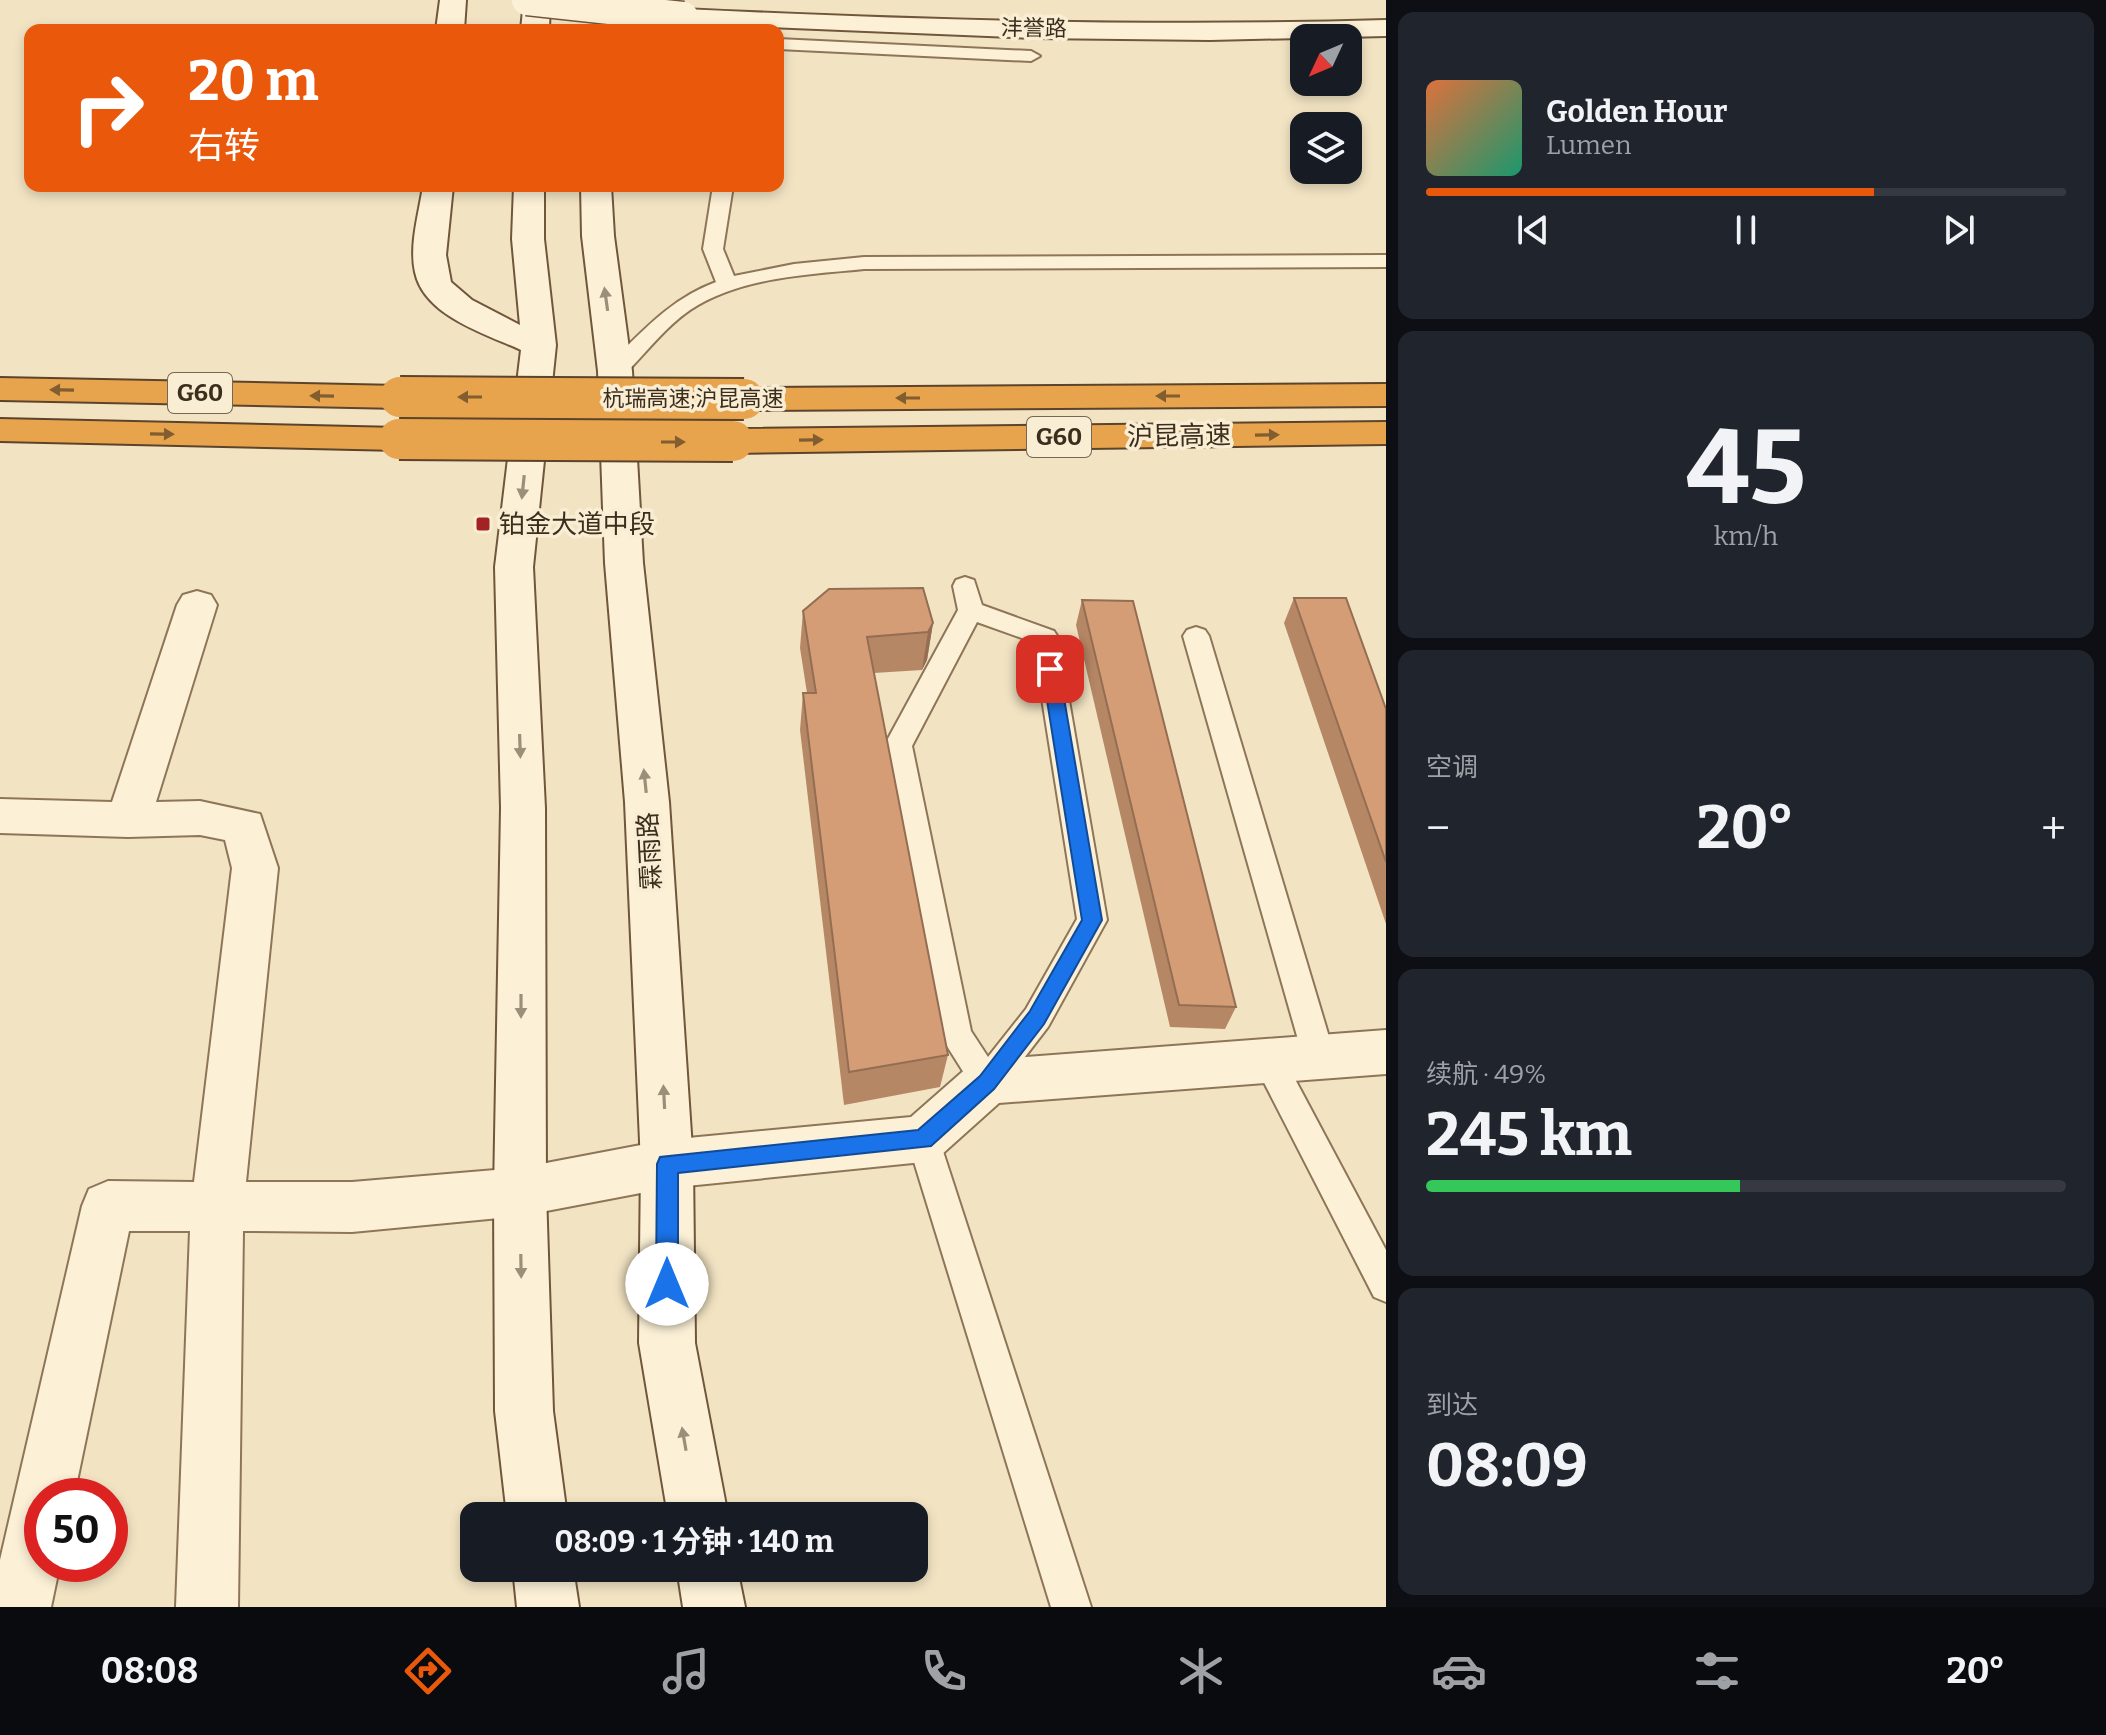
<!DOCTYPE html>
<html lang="zh">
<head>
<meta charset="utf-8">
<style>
  :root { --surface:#171b24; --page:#20242c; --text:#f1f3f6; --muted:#9ea1a6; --line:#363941; --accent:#ea580c }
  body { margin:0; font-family:Bitter,"Noto Sans SC",serif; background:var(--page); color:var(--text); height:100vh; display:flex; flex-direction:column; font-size:30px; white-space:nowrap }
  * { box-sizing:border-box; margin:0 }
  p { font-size:26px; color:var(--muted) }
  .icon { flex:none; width:44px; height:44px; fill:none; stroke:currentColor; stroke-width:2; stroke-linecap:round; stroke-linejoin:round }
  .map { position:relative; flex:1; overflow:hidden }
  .sheet { display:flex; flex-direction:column; gap:12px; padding:12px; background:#0d0f14; width:720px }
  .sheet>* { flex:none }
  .top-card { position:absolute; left:24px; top:24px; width:760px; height:168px; border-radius:16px; box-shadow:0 4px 12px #0003; background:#ea580c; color:#fff; overflow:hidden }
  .needle { width:52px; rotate:226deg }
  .fabs { position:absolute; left:1290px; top:24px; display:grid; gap:16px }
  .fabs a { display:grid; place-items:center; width:72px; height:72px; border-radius:16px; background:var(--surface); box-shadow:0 4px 12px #0003; font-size:40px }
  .speed { position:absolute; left:24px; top:1478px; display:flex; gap:16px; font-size:40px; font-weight:700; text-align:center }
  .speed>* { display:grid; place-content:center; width:104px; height:104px; border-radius:50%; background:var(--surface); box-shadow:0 4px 12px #0003; line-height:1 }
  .speed .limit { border:12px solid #d22; background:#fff; color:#111 }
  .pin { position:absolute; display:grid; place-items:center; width:68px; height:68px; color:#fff; margin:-34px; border-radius:16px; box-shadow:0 4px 12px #0006 }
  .me { position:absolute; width:88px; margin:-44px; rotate:0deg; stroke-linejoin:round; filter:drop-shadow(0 0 6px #0008) }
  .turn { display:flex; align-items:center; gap:28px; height:168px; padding:0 32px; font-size:36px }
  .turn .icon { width:104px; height:104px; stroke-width:2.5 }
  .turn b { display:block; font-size:56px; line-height:68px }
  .big { font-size:60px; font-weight:700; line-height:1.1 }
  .sheet .tile { flex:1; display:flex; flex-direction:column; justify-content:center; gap:12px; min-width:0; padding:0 28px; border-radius:16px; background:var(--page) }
  .sheet .dial { align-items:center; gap:0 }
  .dial b { font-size:104px; line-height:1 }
  .song { display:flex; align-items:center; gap:24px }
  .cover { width:96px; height:96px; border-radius:12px; background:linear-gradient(135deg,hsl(20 70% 55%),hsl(160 70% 35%)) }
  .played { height:8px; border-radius:4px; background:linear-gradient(90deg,var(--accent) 70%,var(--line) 70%) }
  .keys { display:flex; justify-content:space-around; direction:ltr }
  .heat { display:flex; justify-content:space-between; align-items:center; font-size:44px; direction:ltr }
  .charge { height:12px; border-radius:6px; background:linear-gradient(90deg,#34c759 49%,var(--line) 0) }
  .trip { position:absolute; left:460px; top:1502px; width:468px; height:80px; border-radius:16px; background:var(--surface); box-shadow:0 4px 12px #0003; font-weight:700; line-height:80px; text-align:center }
  .tabs { display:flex; height:128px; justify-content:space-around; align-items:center; background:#090b0e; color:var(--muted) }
  .tabs .icon { width:56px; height:56px }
  .tabs .active { color:var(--accent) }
  .tabs b { font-size:36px; color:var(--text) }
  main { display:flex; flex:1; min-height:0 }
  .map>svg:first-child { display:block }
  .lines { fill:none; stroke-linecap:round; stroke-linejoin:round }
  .lane-casing { stroke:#8e7558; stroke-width:4 }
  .street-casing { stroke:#8e7558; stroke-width:4 }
  .secondary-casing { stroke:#70563b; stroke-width:4 }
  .highway-casing { stroke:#5c432c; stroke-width:4 }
  .lane { fill:#fcf1d7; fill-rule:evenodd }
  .street { fill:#fcf1d7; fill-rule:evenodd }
  .secondary { fill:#fcf1d7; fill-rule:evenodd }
  .highway { fill:#e8a44d; fill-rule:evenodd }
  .secondary-bridge-casing { stroke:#70563b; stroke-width:33; stroke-linecap:butt }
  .highway-bridge-casing { stroke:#5c432c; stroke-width:44; stroke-linecap:butt }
  .secondary-bridge { stroke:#fcf1d7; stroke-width:30 }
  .highway-bridge { stroke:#e8a44d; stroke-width:40 }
  .wall { fill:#b68765 }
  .shaded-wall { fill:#946e53 }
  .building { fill:#d49d76; stroke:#946e53; stroke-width:2 }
  .oneway { fill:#9c8f7a }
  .oneway2 { fill:#815d30 }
  .route { fill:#1a73e8; stroke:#114b97; stroke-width:2 }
  .poi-dot { fill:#a32223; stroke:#f9eed4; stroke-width:3 }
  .labels { text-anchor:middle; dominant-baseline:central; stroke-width:7; stroke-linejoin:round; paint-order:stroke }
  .far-street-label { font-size:22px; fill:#3d2d1d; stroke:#f9eed4 }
  .shield { fill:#f9eed4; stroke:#756754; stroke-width:2 }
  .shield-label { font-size:24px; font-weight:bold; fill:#3d2d1d }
  .street-label { font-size:26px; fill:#3d2d1d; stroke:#f9eed4 }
  .poi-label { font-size:26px; fill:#3d2d1d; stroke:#f9eed4; text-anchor:start }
</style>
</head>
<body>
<main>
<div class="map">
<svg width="1386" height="1607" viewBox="0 0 1386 1607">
  <rect width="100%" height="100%" fill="#f2e4c3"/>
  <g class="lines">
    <defs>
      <path id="lane" d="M778 39 1031 51 1040 56 1031 61 778 49Z
        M713 186H733L723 249 734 276 794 264 864 257 1386 255V267L864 269C805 275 740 277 690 310 664 328 645 354 623 376H607L604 371 607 366C641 333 670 299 716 282L703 249Z
        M965 577 974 580 982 605 1054 631 1058 637 1107 920 1048 1027 998 1092 987 1096 976 1092 940 1035 884 746 958 610 953 586 956 580ZM977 622 1033 642 1077 919 1026 1009 988 1057 971 1031 912 746Z
        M1196 627 1205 630 1209 636 1335 1057 1330 1067 1319 1071 1308 1067 1303 1057 1183 636 1187 630Z
        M1269 1047 1280 1051 1386 1250V1302L1374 1297 1253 1061 1258 1051Z
        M923 1124 935 1129 939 1139 1091 1607H1051L907 1139 911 1129Z"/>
      <path id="street" d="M197 591 211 595 217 605 156 802 200 801 260 814 278 868 246 1182H352L520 1168 667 1140 911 1117 969 1066 987 1060 1386 1030V1074L999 1103 941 1155 923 1162 667 1188 520 1216 352 1232 243 1231 238 1607H176L190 1231H129L74 1496H42V1564H60L51 1607H0V1560L82 1206 89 1189 108 1181 194 1182 232 868 225 840 200 835 128 837 0 833V799L112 802 177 605 183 595Z"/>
      <path id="secondary" d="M440 0H466L464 30H436Z
        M524 0H550L549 30H521Z
        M683 9C917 20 1151 27 1386 20V36L1210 40 1034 38 674 23 670 17 674 11Z
        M423 186H453L446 255 451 282 472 300 520 325 512 239 514 186H544V239L556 345 533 567 545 808 546 1192 553 1411 567 1516H507L495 1411 494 1192 501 808 495 567 521 350C486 334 424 316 415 272 409 245 419 213 423 186Z
        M581 186H611L614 236 632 371 643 563 669 802 693 1164 695 1343 728 1516H668L639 1343 641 1164 625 802 605 563 598 371 582 236Z
        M513 1568H573L579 1607H517Z
        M677 1568H737L745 1607H683Z"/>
      <path id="highway" d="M0 378 400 386 412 389 418 397 412 405 400 408 0 400Z
        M1386 384V406L744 410 732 407 726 399 732 391 744 388Z
        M0 419 399 428 412 431 417 439 412 447 399 450 0 441Z
        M1386 422V444L733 453 720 449 715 441 720 433 733 429Z"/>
    </defs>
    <use href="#lane" class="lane-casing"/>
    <use href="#street" class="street-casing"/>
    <use href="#secondary" class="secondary-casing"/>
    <use href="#highway" class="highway-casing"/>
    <use href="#lane" class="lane"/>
    <use href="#street" class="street"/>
    <use href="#secondary" class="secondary"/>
    <use href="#highway" class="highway"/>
    <defs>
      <path id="secondary-bridge" d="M527 0 683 17"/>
      <path id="highway-bridge" d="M400 397 744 399
        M399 439 733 441"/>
    </defs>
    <use href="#secondary-bridge" class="secondary-bridge-casing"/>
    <use href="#highway-bridge" class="highway-bridge-casing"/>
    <use href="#secondary-bridge" class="secondary-bridge"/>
    <use href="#highway-bridge" class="highway-bridge"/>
  </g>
  <path class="wall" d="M1294 598 1386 709V924L1284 623Z
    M1082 600 1236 1007 1225 1029 1170 1027 1076 625Z
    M803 611 933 623 927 660 922 670 874 673 948 1055 940 1087 844 1105 800 730 803 693H807L800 648Z"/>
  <path class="shaded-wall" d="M933 623 927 660 922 670 928 632Z"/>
  <path class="building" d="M923 588 933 623 928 632 867 637 948 1055 849 1072 803 693H816L803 611 829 589Z
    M1294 598H1346L1386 709V862Z
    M1082 600 1133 601 1236 1007 1179 1005Z"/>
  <defs><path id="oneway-solid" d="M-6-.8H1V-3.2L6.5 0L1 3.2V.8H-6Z" transform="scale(2)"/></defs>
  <g class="oneway">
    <use href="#oneway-solid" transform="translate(606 299) rotate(-98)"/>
    <use href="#oneway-solid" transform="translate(523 487) rotate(96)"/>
    <use href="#oneway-solid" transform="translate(520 746) rotate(88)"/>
    <use href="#oneway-solid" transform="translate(645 781) rotate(-96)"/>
    <use href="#oneway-solid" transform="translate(521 1006) rotate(90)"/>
    <use href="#oneway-solid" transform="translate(664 1097) rotate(-93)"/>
    <use href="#oneway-solid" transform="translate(521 1266) rotate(89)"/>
    <use href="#oneway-solid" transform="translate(684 1439) rotate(-100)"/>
  </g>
  <g class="oneway2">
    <use href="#oneway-solid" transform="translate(62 390) rotate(-179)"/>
    <use href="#oneway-solid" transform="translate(322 396) rotate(-179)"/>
    <use href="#oneway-solid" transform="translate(1168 396) rotate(180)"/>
    <use href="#oneway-solid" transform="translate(470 397) rotate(-180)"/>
    <use href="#oneway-solid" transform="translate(908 398) rotate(180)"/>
    <use href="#oneway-solid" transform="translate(162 434) rotate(1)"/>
    <use href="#oneway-solid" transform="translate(1267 435) rotate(-1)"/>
    <use href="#oneway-solid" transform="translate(811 440) rotate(-1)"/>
    <use href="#oneway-solid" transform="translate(673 442)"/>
  </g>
  <path class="route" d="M1050 663 1059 669 1102 920 1044 1024 994 1089 931 1146 678 1173V1284L675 1291 667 1294 659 1291 656 1284 657 1164 660 1157 918 1130 980 1076 1030 1011 1082 920 1042 669Z"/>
  <rect class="poi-dot" x="475" y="516" width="16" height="16" rx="4"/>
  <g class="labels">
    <g class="far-street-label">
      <text transform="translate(1034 28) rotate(1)">沣誉路</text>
      <text x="693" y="398">杭瑞高速;沪昆高速</text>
    </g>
    <g class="shield">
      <rect x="168" y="373" width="64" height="40" rx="6"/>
      <rect x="1027" y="417" width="64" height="40" rx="6"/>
    </g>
    <g class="shield-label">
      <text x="200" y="393">G60</text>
      <text x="1059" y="437">G60</text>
    </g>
    <g class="street-label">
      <text transform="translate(1179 436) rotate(-1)">沪昆高速</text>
      <text transform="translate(650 851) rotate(-93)">霖雨路</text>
    </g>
    <g class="poi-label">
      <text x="499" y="524">铂金大道中段</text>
    </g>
  </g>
</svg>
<div class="fabs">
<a><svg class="needle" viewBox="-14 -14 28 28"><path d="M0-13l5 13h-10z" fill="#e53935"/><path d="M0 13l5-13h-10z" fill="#9ea1a6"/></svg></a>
<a><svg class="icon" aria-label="layers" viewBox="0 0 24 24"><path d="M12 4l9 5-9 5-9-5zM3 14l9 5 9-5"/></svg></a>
</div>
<div class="speed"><div class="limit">50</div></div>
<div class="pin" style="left:1050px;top:669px;background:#d93025"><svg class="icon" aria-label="arrive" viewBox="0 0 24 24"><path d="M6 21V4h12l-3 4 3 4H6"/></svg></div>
<svg class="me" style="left:667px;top:1284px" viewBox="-20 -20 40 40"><circle r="19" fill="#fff"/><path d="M0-13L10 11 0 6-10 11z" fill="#1a73e8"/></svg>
<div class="trip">08:09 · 1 分钟 · 140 m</div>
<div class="top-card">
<div class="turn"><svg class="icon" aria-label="right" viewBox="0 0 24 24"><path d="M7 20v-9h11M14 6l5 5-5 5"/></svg><div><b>20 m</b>右转</div></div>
</div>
</div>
<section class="sheet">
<div class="tile">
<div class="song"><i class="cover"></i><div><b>Golden Hour</b><p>Lumen</p></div></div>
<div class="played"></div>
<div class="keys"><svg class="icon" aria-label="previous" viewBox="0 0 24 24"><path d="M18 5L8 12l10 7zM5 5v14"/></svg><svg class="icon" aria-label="pause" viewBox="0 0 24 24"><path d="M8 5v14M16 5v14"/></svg><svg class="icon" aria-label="next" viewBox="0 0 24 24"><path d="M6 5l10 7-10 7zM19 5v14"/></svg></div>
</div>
<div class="tile dial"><b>45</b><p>km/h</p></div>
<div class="tile"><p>空调</p>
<div class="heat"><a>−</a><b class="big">20°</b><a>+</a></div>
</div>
<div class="tile"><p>续航 · 49%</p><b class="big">245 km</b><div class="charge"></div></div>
<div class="tile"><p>到达</p><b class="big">08:09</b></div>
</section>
</main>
<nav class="tabs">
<b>08:08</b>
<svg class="icon active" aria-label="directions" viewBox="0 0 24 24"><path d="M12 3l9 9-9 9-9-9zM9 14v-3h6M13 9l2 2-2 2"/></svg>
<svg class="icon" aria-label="music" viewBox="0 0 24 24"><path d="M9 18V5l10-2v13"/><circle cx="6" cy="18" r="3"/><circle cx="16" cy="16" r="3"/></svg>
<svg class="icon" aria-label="phone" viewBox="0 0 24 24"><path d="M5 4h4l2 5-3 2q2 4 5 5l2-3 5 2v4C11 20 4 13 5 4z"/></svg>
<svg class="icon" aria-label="climate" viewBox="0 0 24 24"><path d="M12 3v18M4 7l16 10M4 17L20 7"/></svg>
<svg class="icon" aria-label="car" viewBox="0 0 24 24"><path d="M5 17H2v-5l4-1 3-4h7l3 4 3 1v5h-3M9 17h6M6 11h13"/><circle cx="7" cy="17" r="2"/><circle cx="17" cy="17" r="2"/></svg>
<svg class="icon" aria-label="filters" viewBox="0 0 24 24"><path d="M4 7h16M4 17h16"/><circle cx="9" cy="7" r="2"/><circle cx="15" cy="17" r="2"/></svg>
<b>20°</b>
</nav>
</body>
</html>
